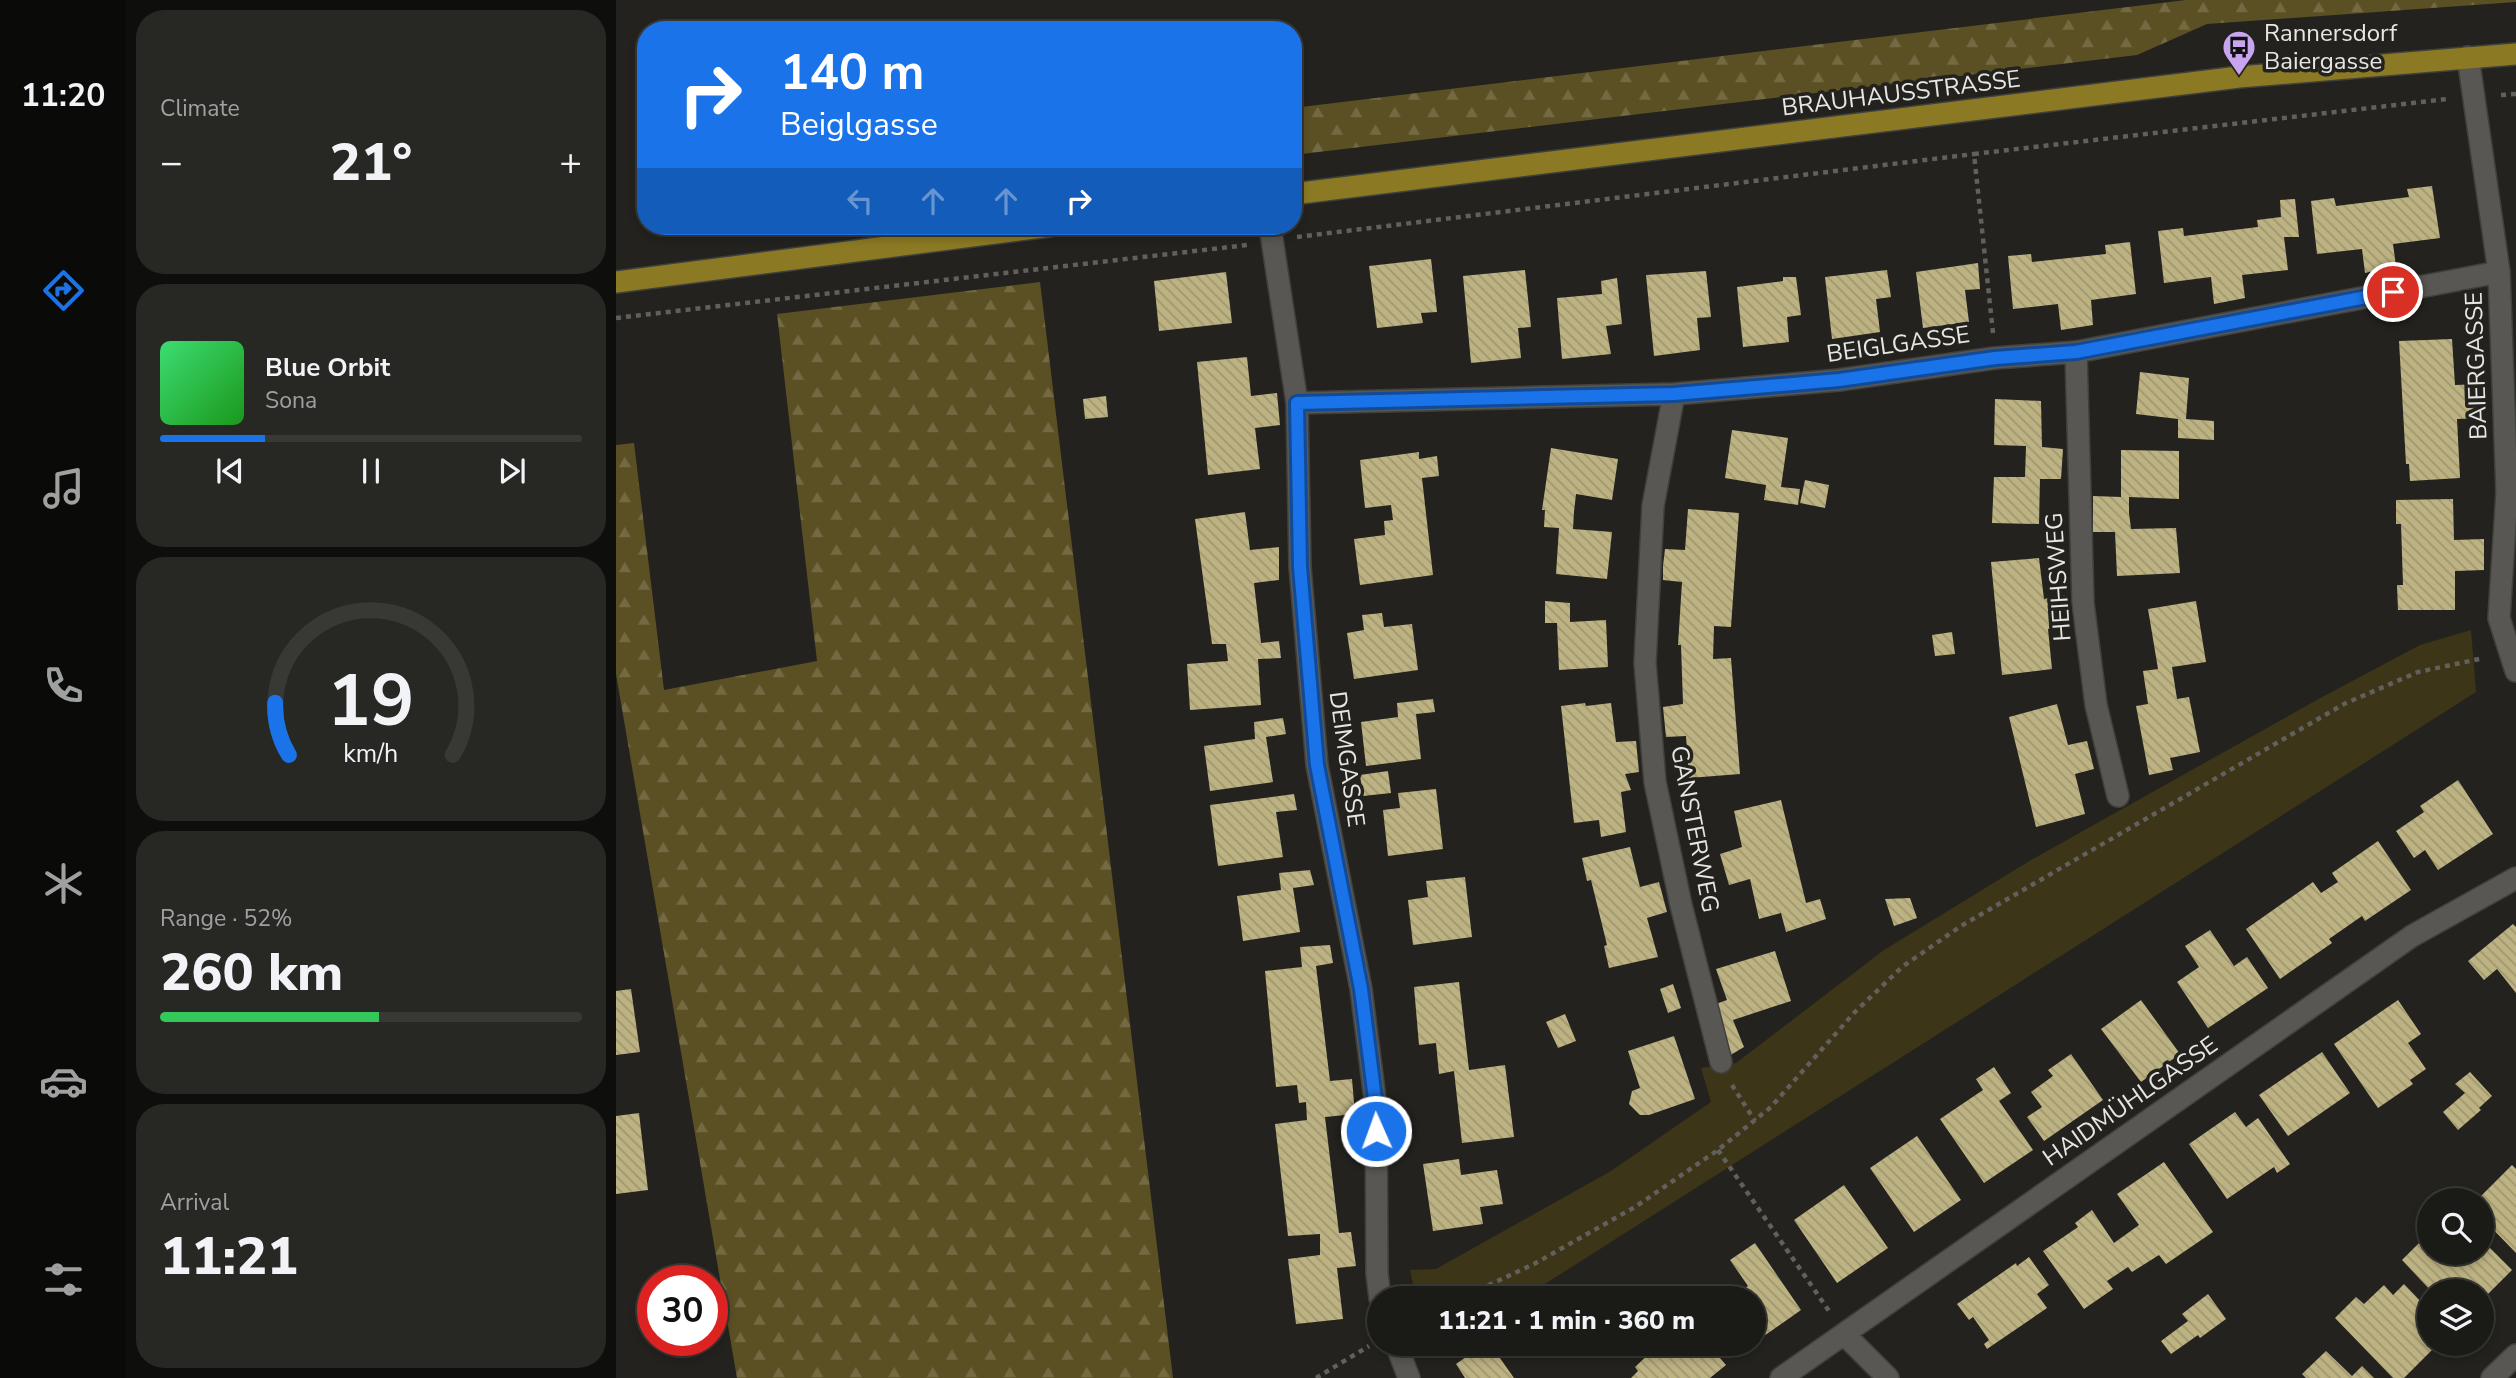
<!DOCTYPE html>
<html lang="en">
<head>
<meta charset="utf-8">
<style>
  :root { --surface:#1a1a16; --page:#272723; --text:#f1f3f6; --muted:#9fa1a1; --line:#383835; --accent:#1a73e8 }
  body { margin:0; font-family:"Nunito Sans",sans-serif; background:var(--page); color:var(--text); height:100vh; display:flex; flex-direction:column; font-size:26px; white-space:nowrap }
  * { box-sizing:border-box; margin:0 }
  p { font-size:23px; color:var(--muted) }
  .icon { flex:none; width:38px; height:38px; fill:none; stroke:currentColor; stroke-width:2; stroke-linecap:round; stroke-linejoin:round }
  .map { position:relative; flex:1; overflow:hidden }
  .panel { display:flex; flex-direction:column; gap:10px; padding:10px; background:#0e0e0c; width:490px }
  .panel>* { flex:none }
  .hud { position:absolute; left:21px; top:21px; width:665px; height:214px; border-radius:28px; box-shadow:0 4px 10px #0003,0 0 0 2px var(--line); background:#1a73e8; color:#fff; overflow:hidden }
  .buttons { position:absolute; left:1801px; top:1188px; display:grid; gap:14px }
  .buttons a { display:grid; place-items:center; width:77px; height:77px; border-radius:50%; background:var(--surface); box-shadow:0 4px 10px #0003,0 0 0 2px var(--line); font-size:35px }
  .speed { position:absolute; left:21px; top:1265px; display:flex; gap:14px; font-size:35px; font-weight:700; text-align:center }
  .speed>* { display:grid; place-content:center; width:91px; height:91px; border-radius:50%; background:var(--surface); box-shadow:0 4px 10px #0003,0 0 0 2px var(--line); line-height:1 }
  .speed .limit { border:10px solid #d22; background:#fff; color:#111 }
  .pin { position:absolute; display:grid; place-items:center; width:60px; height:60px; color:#fff; margin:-30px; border:4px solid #fff; border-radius:50%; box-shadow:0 2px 7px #0007 }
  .me { position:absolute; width:77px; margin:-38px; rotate:358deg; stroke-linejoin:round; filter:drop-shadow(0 0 5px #0008) }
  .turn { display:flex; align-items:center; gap:24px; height:147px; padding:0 28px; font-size:32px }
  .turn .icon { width:91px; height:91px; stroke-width:2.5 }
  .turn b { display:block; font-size:49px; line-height:60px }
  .lanes { display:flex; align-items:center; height:66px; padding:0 28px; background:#0003; justify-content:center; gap:35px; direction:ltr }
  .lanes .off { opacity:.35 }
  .big { font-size:52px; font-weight:800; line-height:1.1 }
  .panel .widget { flex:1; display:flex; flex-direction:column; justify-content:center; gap:10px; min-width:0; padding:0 24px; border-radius:28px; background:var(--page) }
  .panel .dial { align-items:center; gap:0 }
  .dial svg { height:182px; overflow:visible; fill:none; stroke:var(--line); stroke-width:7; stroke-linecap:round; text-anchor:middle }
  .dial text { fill:var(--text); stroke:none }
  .song { display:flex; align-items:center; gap:21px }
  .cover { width:84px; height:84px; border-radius:10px; background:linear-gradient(135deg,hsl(140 70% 55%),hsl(120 70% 35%)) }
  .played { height:7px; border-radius:4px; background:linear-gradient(90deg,var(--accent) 25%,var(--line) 25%) }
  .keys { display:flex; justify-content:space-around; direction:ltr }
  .heat { display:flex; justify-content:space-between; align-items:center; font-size:38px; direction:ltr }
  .charge { height:10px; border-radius:5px; background:linear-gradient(90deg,#34c759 52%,var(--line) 0) }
  .trip { position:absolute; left:751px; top:1286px; width:399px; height:70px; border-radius:35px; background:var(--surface); box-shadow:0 4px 10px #0003,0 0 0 2px var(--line); font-weight:800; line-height:70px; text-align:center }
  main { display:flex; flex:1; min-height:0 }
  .tabs { display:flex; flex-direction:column; width:126px; justify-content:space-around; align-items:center; background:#0a0a09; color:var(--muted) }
  .tabs .icon { width:49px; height:49px }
  .tabs .current { color:var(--accent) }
  .tabs b { font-size:32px; color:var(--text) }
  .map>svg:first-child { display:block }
  .green { fill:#3c3518 }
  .forest { fill:url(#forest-firs) }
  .building { fill:url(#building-back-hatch) }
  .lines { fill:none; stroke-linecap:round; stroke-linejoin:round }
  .minor-casing { stroke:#40403d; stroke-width:24 }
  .major-casing { stroke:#40403d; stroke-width:24 }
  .path { stroke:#61605d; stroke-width:4.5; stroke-dasharray:5 5; stroke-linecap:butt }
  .minor { stroke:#585753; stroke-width:21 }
  .major { stroke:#8b7a23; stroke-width:21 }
  .route-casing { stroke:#114b97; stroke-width:18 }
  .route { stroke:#1a73e8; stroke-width:12 }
  .labels { text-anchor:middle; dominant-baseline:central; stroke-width:7; stroke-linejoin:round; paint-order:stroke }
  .poi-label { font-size:24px; fill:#e6e6e3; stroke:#23221e; text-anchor:start }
  .street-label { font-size:24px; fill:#e6e6e3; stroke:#23221e }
</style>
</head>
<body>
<main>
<nav class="tabs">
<b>11:20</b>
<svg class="icon current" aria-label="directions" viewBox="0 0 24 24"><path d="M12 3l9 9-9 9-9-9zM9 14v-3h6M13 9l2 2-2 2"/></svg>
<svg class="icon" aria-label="music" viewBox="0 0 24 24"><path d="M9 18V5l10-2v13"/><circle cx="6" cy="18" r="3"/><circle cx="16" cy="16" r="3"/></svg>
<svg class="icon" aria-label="phone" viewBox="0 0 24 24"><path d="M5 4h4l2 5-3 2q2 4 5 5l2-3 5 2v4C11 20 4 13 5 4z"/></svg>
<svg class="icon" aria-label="climate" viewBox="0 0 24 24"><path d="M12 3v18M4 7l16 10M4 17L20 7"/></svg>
<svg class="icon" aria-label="car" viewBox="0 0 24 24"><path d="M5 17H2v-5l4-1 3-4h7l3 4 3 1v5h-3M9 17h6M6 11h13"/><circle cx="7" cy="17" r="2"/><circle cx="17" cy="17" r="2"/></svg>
<svg class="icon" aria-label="filters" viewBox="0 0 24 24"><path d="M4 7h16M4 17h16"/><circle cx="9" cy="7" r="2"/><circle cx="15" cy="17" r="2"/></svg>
</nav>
<section class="panel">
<div class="widget"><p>Climate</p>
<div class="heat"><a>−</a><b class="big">21°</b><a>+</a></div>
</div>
<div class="widget">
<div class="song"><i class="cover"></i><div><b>Blue Orbit</b><p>Sona</p></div></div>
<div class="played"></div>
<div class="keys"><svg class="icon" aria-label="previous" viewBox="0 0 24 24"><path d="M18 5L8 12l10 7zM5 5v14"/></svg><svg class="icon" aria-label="pause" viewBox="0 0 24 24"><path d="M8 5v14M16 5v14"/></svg><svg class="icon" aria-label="next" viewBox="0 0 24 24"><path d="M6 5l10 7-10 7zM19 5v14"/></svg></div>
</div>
<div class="widget dial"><svg viewBox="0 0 100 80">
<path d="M14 69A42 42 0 1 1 86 69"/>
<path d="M14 69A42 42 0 0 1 8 46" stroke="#1a73e8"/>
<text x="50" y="56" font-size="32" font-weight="700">19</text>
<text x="50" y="72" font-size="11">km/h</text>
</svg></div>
<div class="widget"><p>Range · 52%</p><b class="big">260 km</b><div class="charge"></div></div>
<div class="widget"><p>Arrival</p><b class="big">11:21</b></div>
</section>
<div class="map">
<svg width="1900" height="1378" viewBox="0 0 1900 1378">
  <defs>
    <pattern id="forest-firs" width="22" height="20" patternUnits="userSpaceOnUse" patternTransform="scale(1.75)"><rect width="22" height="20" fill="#5b5023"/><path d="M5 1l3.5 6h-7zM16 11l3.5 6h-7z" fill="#736943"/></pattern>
    <pattern id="building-back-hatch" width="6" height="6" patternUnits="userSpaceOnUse" patternTransform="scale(1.75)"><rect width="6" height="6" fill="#bdb282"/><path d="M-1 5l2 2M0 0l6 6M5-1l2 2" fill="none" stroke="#9f9772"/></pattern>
  </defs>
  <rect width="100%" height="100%" fill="#23221e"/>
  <path class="green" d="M1855 630 1860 692 907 1298H800L794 1270 820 1269 995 1171 1095 1102 1085 1068 1120 1063 1268 950 1415 860 1708 696 1804 645Z"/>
  <path class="forest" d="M1570 0H1900V2L1591 24 1521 55 677 155V108Z
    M424 282 557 1378H121L0 674V445L18 443 48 690 201 661 161 314Z"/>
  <path class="building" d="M1816 186 1824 238 1777 244 1780 266 1749 273 1746 249 1701 254 1695 201 1718 198 1720 206 1793 197 1791 189Z
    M1679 199 1683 237H1668L1672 270 1626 275 1629 298 1598 304 1595 277 1548 283 1542 231 1567 228 1568 236 1642 227 1641 220 1665 217 1664 200Z
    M1514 242 1520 294 1475 300 1477 325 1445 330 1442 304 1397 309 1392 256 1415 254 1416 262 1490 254 1489 245Z
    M815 259 821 312 805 313 807 323 761 328 753 266Z
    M1362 263 1364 289 1349 290 1353 322 1307 328 1300 272Z
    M909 270 915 327 902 328 905 358 855 363 847 276Z
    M1271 270 1275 297 1260 299 1264 332 1216 339 1209 277Z
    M1090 271 1095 317 1081 318 1084 350 1038 356 1030 275Z
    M610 272 616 323 543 331 538 281Z
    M1167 277H1180L1185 315 1171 317 1173 342 1127 347 1121 287 1167 281Z
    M1001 278 1006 324 990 326 995 354 946 359 941 298 986 294 985 281Z
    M1836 339 1839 385 1865 384 1866 418 1841 419 1844 478 1794 481 1793 464H1790L1783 341Z
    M631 357 635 396 661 393 664 425 639 428 644 469 592 475 581 362Z
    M1524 372 1573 378 1570 419 1598 421V440L1562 438V419L1520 414Z
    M490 396 492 417 469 419 467 399Z
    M1379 399 1425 401 1426 447 1447 449 1445 479H1424L1423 524 1376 523 1378 477H1409L1410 446 1378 445Z
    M1116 430 1172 438 1165 487 1184 489 1182 505 1148 500 1150 485 1109 478Z
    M935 448 1002 459 996 500 960 494 958 512 957 529 996 532 991 579 940 574 943 528 928 527 929 510H926Z
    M1505 450 1563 451V499L1513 497V513L1515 529 1560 528 1564 573 1501 576 1499 532H1477V496L1505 497Z
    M803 452V459L821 456 823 476 806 478 817 575 744 585 738 539 769 535 768 521 777 520 775 505 749 508 744 460Z
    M1189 480 1213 485 1209 508 1184 503Z
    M1837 499 1838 540 1868 539V570L1839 571V610H1782L1781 585H1787L1785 524H1780V500Z
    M1072 509 1123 513 1115 627 1098 626 1097 659 1115 658 1124 774 1073 778 1070 736 1050 737 1047 707 1067 704 1065 645H1062L1066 582 1047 580V566L1049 549 1069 550Z
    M629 512 634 550 663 547V580L638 583 645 643 663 641 665 658 642 659 645 705 574 710 571 664 612 661 610 644H596L579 519Z
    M1423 558 1428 599 1449 595 1452 626 1432 629 1436 669 1386 675 1375 562Z
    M929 601 954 603V622L990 620 992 667 943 670 941 623H929Z
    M1580 601 1590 662 1556 667 1561 699 1573 697 1584 752 1554 758 1557 770 1533 775 1520 706 1532 704 1527 671 1542 669 1532 609Z
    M766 613 768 627 796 624 802 670 738 679 731 633 748 630 746 615Z
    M1336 632 1339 654 1319 656 1316 635Z
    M817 699 819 712 800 714 805 759 750 766 745 722 782 717 781 703Z
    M969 703 970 706 995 703 1000 742 1020 741 1023 772 1009 774 1015 790 1005 792 1010 832 985 837 983 820 958 823 945 706Z
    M1441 704 1452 745 1471 741 1478 769 1459 774 1469 814 1420 827 1393 717Z
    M667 718 670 734 650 737 657 782 594 791 588 746 639 739 638 722Z
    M772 771 775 793 747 796 744 775Z
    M1842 780 1877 834 1822 870 1809 850 1798 858 1780 831 1808 812 1804 806Z
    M820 789 827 849 772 856 767 810 784 808 782 793Z
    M678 794 681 810 660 812 667 857 602 866 594 805Z
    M1165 800 1190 903 1204 899 1210 919 1170 932 1165 913 1143 919 1134 879 1113 885 1104 854 1126 847 1118 811Z
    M1762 841 1795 890 1749 921 1746 916 1713 939 1716 943 1664 979 1630 929 1697 882 1705 893 1722 882 1716 873Z
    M1014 847 1024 887 1043 882 1051 912 1031 918 1042 957 993 968 988 946 991 945 975 880 971 881 966 858Z
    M694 870 698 885 677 888 684 932 627 941 621 896 665 890 663 873Z
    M849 877 856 937 797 945 792 900 812 897 810 881Z
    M1294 898 1301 918 1278 926 1269 899Z
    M1897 924 1900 927V993L1881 969 1868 980 1852 961Z
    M1594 930 1618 966 1631 957 1652 988 1592 1028 1561 982 1583 967 1569 946Z
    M714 945 717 963 700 966 714 1081 736 1079 739 1114 709 1117 723 1233 735 1232 740 1266 721 1268 727 1319 680 1324 672 1259 704 1255V1234L672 1236 659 1124 691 1120 690 1102 683 1103 681 1085 660 1087 649 971 686 967 684 947Z
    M1159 951 1175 1001 1117 1020 1128 1047 1113 1056 1097 1005 1111 1000 1100 969Z
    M843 982 853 1070 889 1065 898 1137 846 1143 838 1071 823 1074 820 1043 803 1045 798 987Z
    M1057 984 1065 1008 1052 1013 1044 989Z
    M15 989 24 1052 0 1055V991Z
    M1525 1000 1564 1054 1525 1082 1485 1029Z
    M1782 1000 1805 1034 1792 1043 1810 1069 1794 1080 1797 1084 1762 1108 1718 1044Z
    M949 1014 960 1041 942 1048 930 1022Z
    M1058 1036 1079 1099 1033 1115H1024L1013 1104 1016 1091 1024 1088 1012 1051Z
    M1706 1052 1734 1093 1672 1136 1643 1095Z
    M1455 1054 1487 1100 1428 1141 1411 1117 1426 1107 1415 1092 1437 1076 1432 1070Z
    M1378 1067 1395 1093 1383 1101 1417 1150 1368 1183 1324 1119 1367 1090 1360 1079Z
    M1854 1072 1876 1096 1863 1108 1865 1110 1842 1130 1827 1112 1849 1093 1839 1084Z
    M1619 1112 1630 1127 1642 1118 1674 1164 1661 1173 1658 1167 1611 1199 1573 1144Z
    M23 1113 32 1190 0 1194V1116Z
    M1301 1136 1345 1200 1298 1232 1254 1168Z
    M843 1159 845 1175 881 1170 887 1204 864 1207 867 1224 817 1231 807 1164Z
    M1548 1162 1597 1232 1550 1264 1543 1255 1516 1272 1512 1267 1491 1281 1497 1289 1468 1309 1427 1251 1462 1227 1459 1223 1476 1210 1498 1243 1523 1225 1501 1194Z
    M1896 1165 1900 1169V1253L1866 1218V1200H1861Z
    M1228 1185 1272 1248 1221 1283 1178 1220Z
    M1811 1235 1813 1253H1866V1240L1896 1270 1866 1300V1292H1816L1786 1260Z
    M1139 1243 1185 1310 1138 1343V1298H1115L1132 1286 1114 1260Z
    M1413 1257 1433 1285 1421 1294 1431 1308 1371 1349 1368 1344 1373 1340 1357 1317 1353 1320 1341 1304 1400 1263 1401 1266Z
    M1788 1284 1813 1310V1344H1822L1788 1378H1777L1719 1318 1740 1297 1748 1304 1768 1285 1777 1295Z
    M1592 1294 1610 1319 1584 1338 1582 1335 1555 1354 1545 1341 1572 1321 1566 1314Z
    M869 1344H874L898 1378H849L840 1364Z
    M1030 1344H1092L1110 1365 1094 1378H1015L1022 1371 1019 1367 1036 1351Z
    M1114 1344H1137L1122 1354Z
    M1710 1351 1736 1376 1746 1366 1758 1378H1690L1686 1374Z"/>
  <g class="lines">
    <defs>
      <path id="minor" d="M1852 57 1883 272 1891 492 1883 618 1900 671
        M654 226 681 403 684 567 701 765 745 989 760 1107 761 1274 764 1298
        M1460 352 1467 603 1480 705 1502 796
        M1058 394 1037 506 1029 663 1039 782 1065 905 1105 1062
        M681 403 1058 394 1223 380 1379 358 1460 352 1883 272
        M1228 1334 1272 1378
        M780 1344 793 1378
        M1165 1378 1796 936 1900 878
        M1876 1378 1900 1355"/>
      <path id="major" d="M677 194 1623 77 1900 54
        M0 282 434 226"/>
    </defs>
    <use href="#minor" class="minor-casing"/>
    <use href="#major" class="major-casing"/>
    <path class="path" d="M1885 95 1900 94
      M681 237 1358 154
      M0 318 631 245
      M1377 333 1358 154 1831 99
      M1116 1085 1139 1121
      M1102 1150 1213 1311
      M845 1298 918 1264 1019 1207 1102 1150 1155 1107 1238 1013 1286 967 1345 926 1728 704 1802 672 1868 658
      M700 1378 753 1346"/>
    <use href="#minor" class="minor"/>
    <use href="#major" class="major"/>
  </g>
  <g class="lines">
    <defs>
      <path id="route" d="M760 1131V1107L745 989 701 765 684 567 681 403 1058 394 1223 380 1379 358 1460 352 1777 292"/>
    </defs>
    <use href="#route" class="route-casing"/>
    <use href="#route" class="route"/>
  </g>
  <defs>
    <symbol id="bus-pin" viewBox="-11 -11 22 30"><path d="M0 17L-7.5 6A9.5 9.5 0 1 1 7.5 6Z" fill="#c8a5ee" stroke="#23221e"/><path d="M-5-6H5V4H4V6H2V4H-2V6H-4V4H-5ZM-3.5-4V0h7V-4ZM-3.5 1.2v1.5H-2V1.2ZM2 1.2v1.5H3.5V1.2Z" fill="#111"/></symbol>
  </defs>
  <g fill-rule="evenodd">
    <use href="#bus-pin" x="1604" y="28" width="38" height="52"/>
  </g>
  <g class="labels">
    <g class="poi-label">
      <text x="1648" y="33">Rannersdorf<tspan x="1648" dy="28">Baiergasse</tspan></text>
    </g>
    <g class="street-label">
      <text transform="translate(1285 93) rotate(-7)">BRAUHAUSSTRASSE</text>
      <text transform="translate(1282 344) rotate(-8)">BEIGLGASSE</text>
      <text transform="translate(1860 366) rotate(-92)">BAIERGASSE</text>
      <text transform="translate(1442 577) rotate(-94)">HEIHSWEG</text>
      <text transform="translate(731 759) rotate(82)">DEIMGASSE</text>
      <text transform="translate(1079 829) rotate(79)">GANSTERWEG</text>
      <text transform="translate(1514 1101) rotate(-35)">HAIDMÜHLGASSE</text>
    </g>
  </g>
</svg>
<div class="buttons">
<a><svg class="icon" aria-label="search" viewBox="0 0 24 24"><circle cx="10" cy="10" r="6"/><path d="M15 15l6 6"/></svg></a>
<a><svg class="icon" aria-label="layers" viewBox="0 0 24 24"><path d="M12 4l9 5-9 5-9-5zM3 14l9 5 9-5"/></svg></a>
</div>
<div class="speed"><div class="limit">30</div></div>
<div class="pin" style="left:1777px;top:292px;background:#d93025"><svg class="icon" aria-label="arrive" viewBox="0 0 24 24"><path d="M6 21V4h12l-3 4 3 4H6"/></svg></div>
<svg class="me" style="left:760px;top:1131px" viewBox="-20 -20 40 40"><circle r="17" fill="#1a73e8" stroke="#fff" stroke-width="3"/><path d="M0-11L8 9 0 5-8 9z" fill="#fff"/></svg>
<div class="trip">11:21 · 1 min · 360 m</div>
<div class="hud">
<div class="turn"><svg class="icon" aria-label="right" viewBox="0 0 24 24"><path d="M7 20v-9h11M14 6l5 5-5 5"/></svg><div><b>140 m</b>Beiglgasse</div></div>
<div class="lanes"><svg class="icon off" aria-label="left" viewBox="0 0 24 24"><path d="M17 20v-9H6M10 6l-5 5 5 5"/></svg><svg class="icon off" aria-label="ahead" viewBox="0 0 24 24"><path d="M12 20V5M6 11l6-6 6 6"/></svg><svg class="icon off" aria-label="ahead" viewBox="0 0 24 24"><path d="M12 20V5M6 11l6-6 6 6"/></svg><svg class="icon" aria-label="right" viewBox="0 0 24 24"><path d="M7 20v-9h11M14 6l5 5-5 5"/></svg></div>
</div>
</div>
</main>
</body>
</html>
